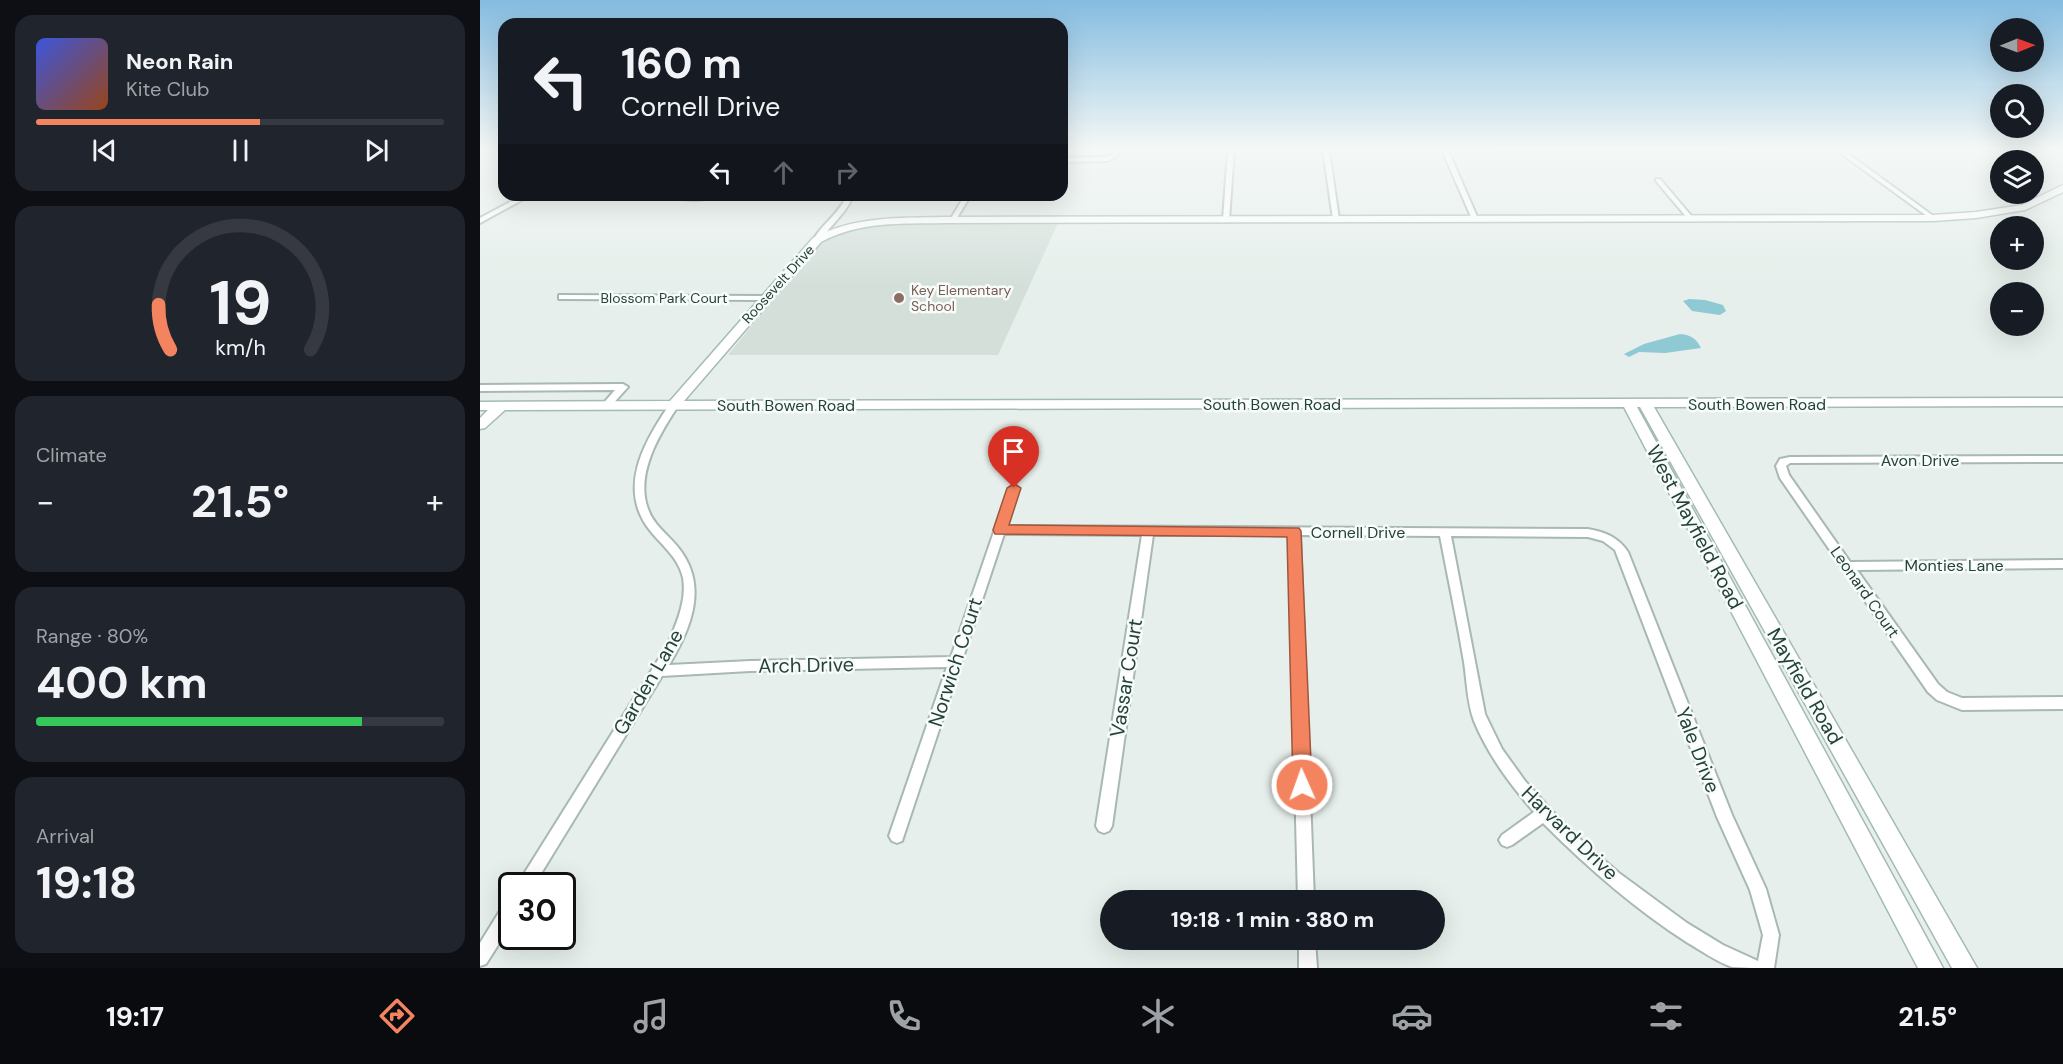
<!DOCTYPE html>
<html lang="en">
<head>
<meta charset="utf-8">
<style>
  :root { --surface:#171b24; --page:#20242c; --text:#f1f3f6; --muted:#9ea1a6; --line:#363941; --accent:#f4845f }
  body { margin:0; font-family:"DM Sans",sans-serif; background:var(--page); color:var(--text); height:100vh; display:flex; flex-direction:column; font-size:22px; white-space:nowrap }
  * { box-sizing:border-box; margin:0 }
  p { font-size:20px; color:var(--muted) }
  .icon { flex:none; width:33px; height:33px; fill:none; stroke:currentColor; stroke-width:2; stroke-linecap:round; stroke-linejoin:round }
  .map { position:relative; flex:1; overflow:hidden }
  .sheet { display:flex; flex-direction:column; gap:15px; padding:15px; background:#0d0f14; width:480px }
  .sheet>* { flex:none }
  .top-card { position:absolute; left:18px; top:18px; width:570px; height:183px; border-radius:18px; box-shadow:0 6px 24px #0002; background:#171b24; color:var(--text); overflow:hidden }
  .needle { width:39px; rotate:89deg }
  .controls { position:absolute; left:1510px; top:18px; display:grid; gap:12px }
  .controls a { display:grid; place-items:center; width:54px; height:54px; border-radius:50%; background:var(--surface); box-shadow:0 6px 24px #0002; font-size:30px }
  .speed { position:absolute; left:18px; top:872px; display:flex; gap:12px; font-size:30px; font-weight:700; text-align:center }
  .speed>* { display:grid; place-content:center; width:78px; height:78px; border-radius:50%; background:var(--surface); box-shadow:0 6px 24px #0002; line-height:1 }
  .speed .limit { border:3px solid #111; border-radius:9px; background:#fff; color:#111 }
  .pin { position:absolute; display:grid; place-items:center; width:51px; height:51px; color:#fff; margin:-62px -26px; border-radius:50% 50% 50% 0; rotate:-45deg; box-shadow:0 0 6px #0007 }
  .pin .icon { rotate:45deg }
  .me { position:absolute; width:66px; margin:-33px; rotate:358deg; stroke-linejoin:round; filter:drop-shadow(0 0 4px #0008) }
  .turn { display:flex; align-items:center; gap:21px; height:126px; padding:0 24px; font-size:27px }
  .turn .icon { width:78px; height:78px; stroke-width:2.5 }
  .turn b { display:block; font-size:42px; line-height:51px }
  .lanes { display:flex; align-items:center; height:57px; padding:0 24px; background:#0003; justify-content:center; gap:30px; direction:ltr }
  .lanes .off { opacity:.35 }
  .big { font-size:45px; font-weight:700; line-height:1.1 }
  .sheet .card { flex:1; display:flex; flex-direction:column; justify-content:center; gap:9px; min-width:0; padding:0 21px; border-radius:18px; background:var(--page) }
  .sheet .dial { align-items:center; gap:0 }
  .dial svg { height:156px; overflow:visible; fill:none; stroke:var(--line); stroke-width:7; stroke-linecap:round; text-anchor:middle }
  .dial text { fill:var(--text); stroke:none }
  .song { display:flex; align-items:center; gap:18px }
  .cover { width:72px; height:72px; border-radius:9px; background:linear-gradient(135deg,hsl(230 70% 55%),hsl(20 70% 35%)) }
  .played { height:6px; border-radius:3px; background:linear-gradient(90deg,var(--accent) 55%,var(--line) 55%) }
  .keys { display:flex; justify-content:space-around; direction:ltr }
  .heat { display:flex; justify-content:space-between; align-items:center; font-size:33px; direction:ltr }
  .charge { height:9px; border-radius:4px; background:linear-gradient(90deg,#34c759 80%,var(--line) 0) }
  .trip { position:absolute; left:620px; top:890px; width:345px; height:60px; border-radius:30px; background:var(--surface); box-shadow:0 6px 24px #0002; font-weight:700; line-height:60px; text-align:center }
  .dock { display:flex; height:96px; justify-content:space-around; align-items:center; background:#090b0e; color:var(--muted) }
  .dock .icon { width:42px; height:42px }
  .dock .selected { color:var(--accent) }
  .dock b { font-size:27px; color:var(--text) }
  main { display:flex; flex:1; min-height:0 }
  .map>svg:first-child { display:block }
  .built { fill:#d4dfda }
  .green { fill:#bfe0c8 }
  .water { fill:#8ec9d4 }
  .lines { fill:none; stroke-linecap:round; stroke-linejoin:round }
  .street-casing { stroke:#a8b8b2; stroke-width:4 }
  .secondary-casing { stroke:#a4bbb3; stroke-width:3 }
  .street { fill:#fff; fill-rule:evenodd }
  .secondary { fill:#fff; fill-rule:evenodd }
  .route { fill:#f4845f; stroke:#9f563e; stroke-width:1.5 }
  .education-dot { fill:#8d6e63; stroke:#f7fbf9; stroke-width:2 }
  .labels { text-anchor:middle; dominant-baseline:central; stroke-width:5; stroke-linejoin:round; paint-order:stroke }
  .far-street-label { font-size:14px; fill:#24423a; stroke:#f7fbf9 }
  .far-education-label { font-size:14px; fill:#785e54; stroke:#f7fbf9; text-anchor:start }
  .street-label { font-size:16px; fill:#24423a; stroke:#f7fbf9 }
  .near-street-label { font-size:20px; fill:#24423a; stroke:#f7fbf9 }
</style>
</head>
<body>
<main>
<section class="sheet">
<div class="card">
<div class="song"><i class="cover"></i><div><b>Neon Rain</b><p>Kite Club</p></div></div>
<div class="played"></div>
<div class="keys"><svg class="icon" aria-label="previous" viewBox="0 0 24 24"><path d="M18 5L8 12l10 7zM5 5v14"/></svg><svg class="icon" aria-label="pause" viewBox="0 0 24 24"><path d="M8 5v14M16 5v14"/></svg><svg class="icon" aria-label="next" viewBox="0 0 24 24"><path d="M6 5l10 7-10 7zM19 5v14"/></svg></div>
</div>
<div class="card dial"><svg viewBox="0 0 100 80">
<path d="M14 69A42 42 0 1 1 86 69"/>
<path d="M14 69A42 42 0 0 1 8 46" stroke="#f4845f"/>
<text x="50" y="56" font-size="32" font-weight="700">19</text>
<text x="50" y="72" font-size="11">km/h</text>
</svg></div>
<div class="card"><p>Climate</p>
<div class="heat"><a>−</a><b class="big">21.5°</b><a>+</a></div>
</div>
<div class="card"><p>Range · 80%</p><b class="big">400 km</b><div class="charge"></div></div>
<div class="card"><p>Arrival</p><b class="big">19:18</b></div>
</section>
<div class="map">
<svg width="1583" height="968" viewBox="0 0 1583 968">
  <rect width="100%" height="100%" fill="#e6efeb"/>
  <path class="built" d="M404 223H578L518 355H248L340 241 367 228Z"/>
  <path class="green" d="M1019 150H1243L1248 154 1021 155Z"/>
  <path class="water" d="M1209 299 1225 300 1243 305 1246 311 1240 315 1212 311 1203 301Z
    M1200 334C1211 335 1216 338 1221 348L1185 353 1159 352 1149 357 1144 354 1164 344Z"/>
  <g class="lines">
    <defs>
      <path id="street" d="M635 150H641L636 157 628 161 582 162V158L627 157 632 155Z
        M748 150H754L749 220 746 222 743 220Z
        M843 150H849L859 219 856 221 853 219Z
        M962 150H968L998 219 997 220 992 219Z
        M1356 150H1363L1456 218 1451 219Z
        M1176 179H1180L1213 218V220H1209L1176 181Z
        M43 195H51L0 223V218Z
        M187 195H228L231 197C219 203 203 199 190 197Z
        M367 195H373C367 214 349 225 340 242H334L333 240C343 223 360 213 367 195Z
        M485 195H491L475 221H471L470 220Z
        M79 295 286 296 290 298 286 300 82 299H79Z
        M143 384 148 387 129 408 126 409 121 406 135 390 0 391V385Z
        M193 403 198 406C179 435 155 474 168 509 173 524 187 534 197 546 229 584 212 627 189 665L270 661 471 657 529 488 534 484 539 488 527 526 1108 529C1125 532 1138 537 1148 552L1252 815 1286 889 1299 935 1294 968C1281 968 1264 968 1252 967 1237 962 1222 951 1208 943 1155 909 1108 868 1063 823L1032 845 1027 847 1022 845 1019 840 1022 835 1054 812C1030 784 1008 755 994 721 987 702 987 682 984 662 977 620 968 578 960 536L820 535 834 900H818L809 535H673L632 826 629 831 624 833 619 831 616 826 662 535 524 534 422 841 417 843 412 841 409 836 467 667 270 671 182 676 54 885H37L188 644C196 624 207 601 203 578 199 559 184 547 172 533 136 491 163 443 190 404ZM971 536 1108 537 1123 541 1135 550 1237 817 1270 890 1283 935 1278 961 1243 945 1207 923 1139 873 1105 844 1074 813 1045 781 1022 749 1005 714Z
        M1583 456V462L1310 463 1306 466 1309 475 1370 562 1583 560V568L1377 570 1458 684 1467 692 1482 698 1583 697V709L1482 710 1457 700 1448 692 1300 478 1296 466 1300 459 1310 457Z
        M32 899V923L6 964 0 966V943L26 901Z
        M819 939H835L837 968H819Z"/>
      <path id="secondary" d="M1583 185V192L1545 210 1496 218 1453 221 464 223C421 224 380 221 341 242L204 401 1583 398V406L1174 407 1497 968H1472L1160 407H1157L1463 968H1438L1144 407 25 410 5 428 0 429V418L8 410H0V402L190 401 333 238C375 216 418 218 464 217L1453 215 1496 212 1542 205Z"/>
    </defs>
    <use href="#street" class="street-casing"/>
    <use href="#secondary" class="secondary-casing"/>
    <use href="#street" class="street"/>
    <use href="#secondary" class="secondary"/>
  </g>
  <linearGradient id="sky" x2="0" y2="1"><stop stop-color="#84bce0"/><stop offset="0.52" stop-color="#f4f8f6"/><stop offset="1" stop-color="#f4f8f6" stop-opacity="0"/></linearGradient>
  <rect width="1583" height="286" fill="url(#sky)"/>
  <path class="route" d="M534 484 541 488 529 525 819 528 821 531 832 785 829 791 822 794 815 791 813 785 807 537 515 534 513 530 527 488Z"/>
  <circle class="education-dot" cx="419" cy="298" r="6"/>
  <g class="labels">
    <g class="far-street-label">
      <text transform="translate(298 284) rotate(-48)">Roosevelt Drive</text>
      <text x="184" y="298">Blossom Park Court</text>
    </g>
    <g class="far-education-label">
      <text x="431" y="290">Key Elementary<tspan x="431" dy="16">School</tspan></text>
    </g>
    <g class="street-label">
      <text x="792" y="404">South Bowen Road</text>
      <text x="1277" y="404">South Bowen Road</text>
      <text x="306" y="405">South Bowen Road</text>
      <text x="1440" y="460">Avon Drive</text>
      <text x="878" y="532">Cornell Drive</text>
      <text x="1474" y="565">Monties Lane</text>
      <text transform="translate(1385 592) rotate(55)">Leonard Court</text>
    </g>
    <g class="near-street-label">
      <text transform="translate(1215 527) rotate(62)">West Mayfield Road</text>
      <text transform="translate(475 662) rotate(-72)">Norwich Court</text>
      <text transform="translate(326 665) rotate(-1)">Arch Drive</text>
      <text transform="translate(646 678) rotate(-81)">Vassar Court</text>
      <text transform="translate(168 682) rotate(-60)">Garden Lane</text>
      <text transform="translate(1325 686) rotate(60)">Mayfield Road</text>
      <text transform="translate(1218 750) rotate(69)">Yale Drive</text>
      <text transform="translate(1090 833) rotate(44)">Harvard Drive</text>
    </g>
  </g>
</svg>
<div class="controls">
<a><svg class="needle" viewBox="-14 -14 28 28"><path d="M0-13l5 13h-10z" fill="#e53935"/><path d="M0 13l5-13h-10z" fill="#9ea1a6"/></svg></a>
<a><svg class="icon" aria-label="search" viewBox="0 0 24 24"><circle cx="10" cy="10" r="6"/><path d="M15 15l6 6"/></svg></a>
<a><svg class="icon" aria-label="layers" viewBox="0 0 24 24"><path d="M12 4l9 5-9 5-9-5zM3 14l9 5 9-5"/></svg></a>
<a>+</a>
<a>−</a>
</div>
<div class="speed"><div class="limit">30</div></div>
<div class="pin" style="left:534px;top:488px;background:#d93025"><svg class="icon" aria-label="arrive" viewBox="0 0 24 24"><path d="M6 21V4h12l-3 4 3 4H6"/></svg></div>
<svg class="me" style="left:822px;top:785px" viewBox="-20 -20 40 40"><circle r="17" fill="#f4845f" stroke="#fff" stroke-width="3"/><path d="M0-11L8 9 0 5-8 9z" fill="#fff"/></svg>
<div class="trip">19:18 · 1 min · 380 m</div>
<div class="top-card">
<div class="turn"><svg class="icon" aria-label="left" viewBox="0 0 24 24"><path d="M17 20v-9H6M10 6l-5 5 5 5"/></svg><div><b>160 m</b>Cornell Drive</div></div>
<div class="lanes"><svg class="icon" aria-label="left" viewBox="0 0 24 24"><path d="M17 20v-9H6M10 6l-5 5 5 5"/></svg><svg class="icon off" aria-label="ahead" viewBox="0 0 24 24"><path d="M12 20V5M6 11l6-6 6 6"/></svg><svg class="icon off" aria-label="right" viewBox="0 0 24 24"><path d="M7 20v-9h11M14 6l5 5-5 5"/></svg></div>
</div>
</div>
</main>
<nav class="dock">
<b>19:17</b>
<svg class="icon selected" aria-label="directions" viewBox="0 0 24 24"><path d="M12 3l9 9-9 9-9-9zM9 14v-3h6M13 9l2 2-2 2"/></svg>
<svg class="icon" aria-label="music" viewBox="0 0 24 24"><path d="M9 18V5l10-2v13"/><circle cx="6" cy="18" r="3"/><circle cx="16" cy="16" r="3"/></svg>
<svg class="icon" aria-label="phone" viewBox="0 0 24 24"><path d="M5 4h4l2 5-3 2q2 4 5 5l2-3 5 2v4C11 20 4 13 5 4z"/></svg>
<svg class="icon" aria-label="climate" viewBox="0 0 24 24"><path d="M12 3v18M4 7l16 10M4 17L20 7"/></svg>
<svg class="icon" aria-label="car" viewBox="0 0 24 24"><path d="M5 17H2v-5l4-1 3-4h7l3 4 3 1v5h-3M9 17h6M6 11h13"/><circle cx="7" cy="17" r="2"/><circle cx="17" cy="17" r="2"/></svg>
<svg class="icon" aria-label="filters" viewBox="0 0 24 24"><path d="M4 7h16M4 17h16"/><circle cx="9" cy="7" r="2"/><circle cx="15" cy="17" r="2"/></svg>
<b>21.5°</b>
</nav>
</body>
</html>
